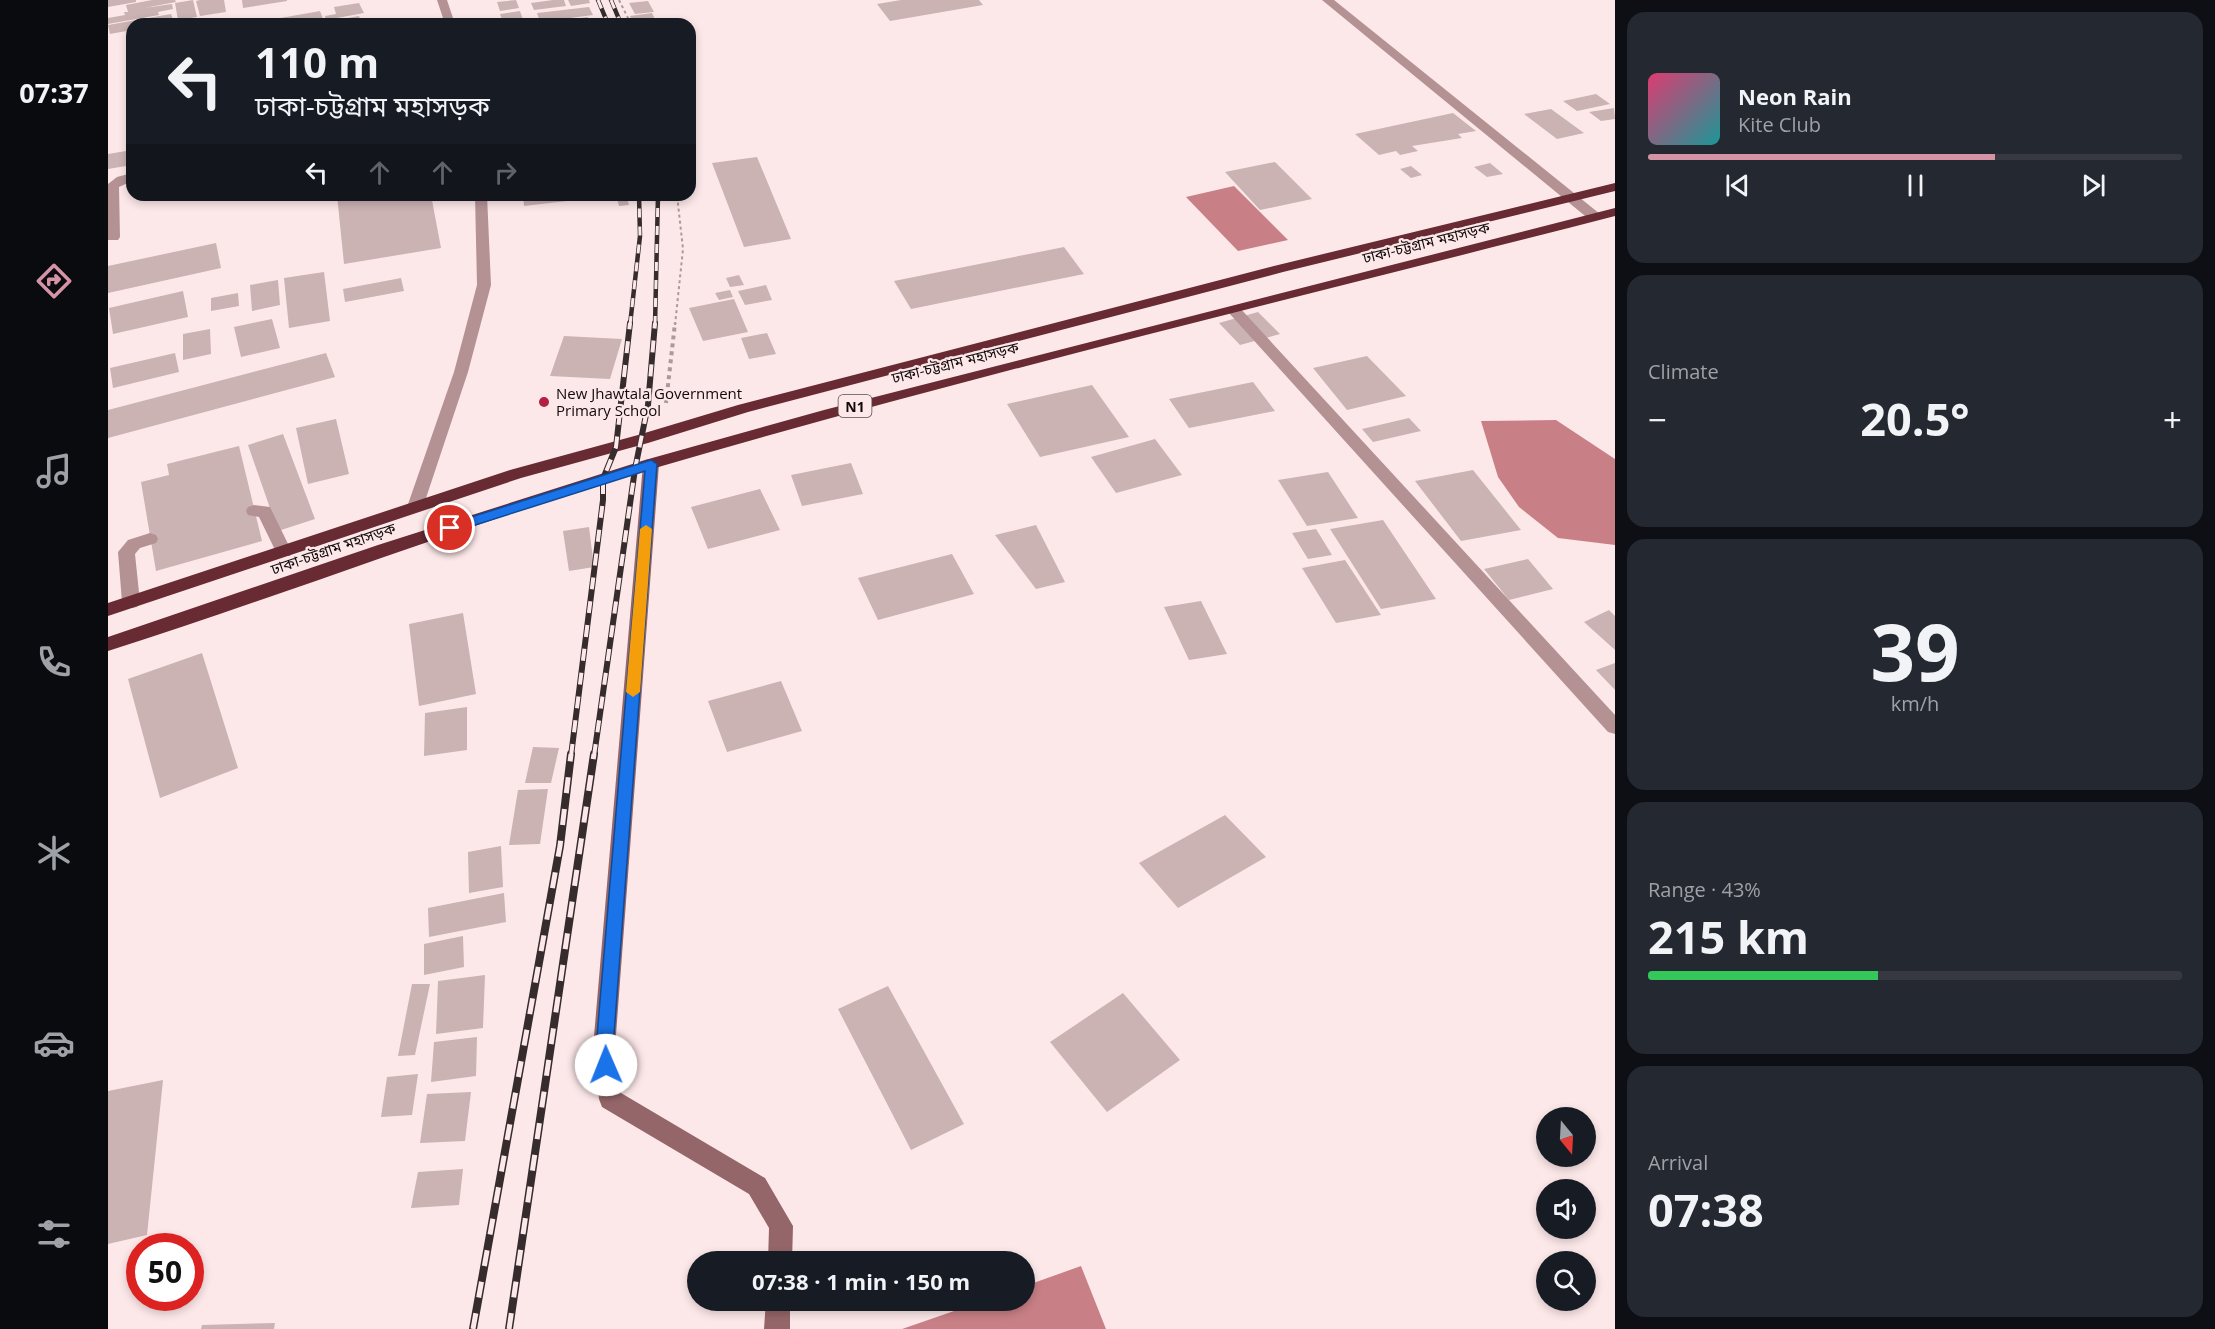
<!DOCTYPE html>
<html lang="en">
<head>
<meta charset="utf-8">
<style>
  :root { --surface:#171b24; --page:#242831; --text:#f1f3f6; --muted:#9ea1a6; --line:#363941; --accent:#d594a5 }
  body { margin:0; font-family:"Open Sans","Noto Sans Bengali",sans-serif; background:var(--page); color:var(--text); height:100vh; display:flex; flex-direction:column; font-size:22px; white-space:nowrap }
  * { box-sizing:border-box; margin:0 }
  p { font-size:20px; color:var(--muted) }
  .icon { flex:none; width:33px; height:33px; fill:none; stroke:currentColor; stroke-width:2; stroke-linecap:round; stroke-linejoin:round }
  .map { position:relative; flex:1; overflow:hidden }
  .details { display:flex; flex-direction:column; gap:12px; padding:12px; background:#0d0f14; width:600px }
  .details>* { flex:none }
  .top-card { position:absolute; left:18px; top:18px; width:570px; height:183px; border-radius:18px; box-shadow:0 3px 9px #0003; background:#171b24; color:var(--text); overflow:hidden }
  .needle { width:39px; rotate:162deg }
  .tools { position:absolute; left:1428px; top:1107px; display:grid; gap:12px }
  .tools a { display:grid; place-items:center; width:60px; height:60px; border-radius:50%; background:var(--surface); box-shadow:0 3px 9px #0003; font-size:30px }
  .speed { position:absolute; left:18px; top:1233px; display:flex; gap:12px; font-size:30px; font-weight:700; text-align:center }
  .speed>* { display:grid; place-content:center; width:78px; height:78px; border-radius:50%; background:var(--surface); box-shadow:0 3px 9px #0003; line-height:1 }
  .speed .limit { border:9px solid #d22; background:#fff; color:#111 }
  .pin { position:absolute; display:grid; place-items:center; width:51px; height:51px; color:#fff; margin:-26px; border:3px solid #fff; border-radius:50%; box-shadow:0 2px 6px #0007 }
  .me { position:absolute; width:66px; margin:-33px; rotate:359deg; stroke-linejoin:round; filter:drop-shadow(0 0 4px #0008) }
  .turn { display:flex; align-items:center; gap:21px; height:126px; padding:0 30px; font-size:27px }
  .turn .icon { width:78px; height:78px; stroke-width:2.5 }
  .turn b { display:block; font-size:42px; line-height:51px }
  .lanes { display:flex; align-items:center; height:57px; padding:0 30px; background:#0003; justify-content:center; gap:30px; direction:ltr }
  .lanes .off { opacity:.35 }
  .big { font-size:45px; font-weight:700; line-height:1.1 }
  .details .widget { flex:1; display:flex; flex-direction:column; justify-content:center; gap:9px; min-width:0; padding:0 21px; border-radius:18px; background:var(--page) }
  .details .dial { align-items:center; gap:0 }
  .dial b { font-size:78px; line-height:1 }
  .song { display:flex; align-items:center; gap:18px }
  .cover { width:72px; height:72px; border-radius:9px; background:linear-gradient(135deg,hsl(340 70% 55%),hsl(180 70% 35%)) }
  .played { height:6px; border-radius:3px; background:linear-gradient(90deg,var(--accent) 65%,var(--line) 65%) }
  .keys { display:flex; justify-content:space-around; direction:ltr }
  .heat { display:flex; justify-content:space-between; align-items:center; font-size:33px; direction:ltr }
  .charge { height:9px; border-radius:4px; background:linear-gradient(90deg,#34c759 43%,var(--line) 0) }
  .trip { position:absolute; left:579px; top:1251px; width:348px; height:60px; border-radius:30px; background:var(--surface); box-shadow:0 3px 9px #0003; font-weight:700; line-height:60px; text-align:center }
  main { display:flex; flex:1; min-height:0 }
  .tabs { display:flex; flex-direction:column; width:108px; justify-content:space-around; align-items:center; background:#090b0e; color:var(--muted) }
  .tabs .icon { width:42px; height:42px }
  .tabs .active { color:var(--accent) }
  .tabs b { font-size:27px; color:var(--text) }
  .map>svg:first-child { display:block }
  .water { fill:#c88086 }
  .building { fill:#cbb2b3 }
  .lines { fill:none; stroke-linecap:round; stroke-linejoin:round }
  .path-far1 { stroke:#aa9a9b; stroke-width:2; stroke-dasharray:3 3; stroke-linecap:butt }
  .path { stroke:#aa9a9b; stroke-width:4; stroke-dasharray:4 4; stroke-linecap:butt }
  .lane { fill:#b49294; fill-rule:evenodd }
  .street { fill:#b49294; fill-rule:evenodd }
  .secondary { fill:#956669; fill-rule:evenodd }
  .highway { fill:#692b33; fill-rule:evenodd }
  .rail-far2-casing { stroke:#362c2d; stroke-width:4.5 }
  .rail-far1-casing { stroke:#362c2d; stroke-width:6 }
  .rail-casing { stroke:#362c2d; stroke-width:8 }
  .rail-far2 { stroke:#fde8e9; stroke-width:3; stroke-dasharray:9; stroke-linecap:butt }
  .rail-far1 { stroke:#fde8e9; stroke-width:4; stroke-dasharray:12; stroke-linecap:butt }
  .rail { stroke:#fde8e9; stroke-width:5; stroke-dasharray:16; stroke-linecap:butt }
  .route { fill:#1a73e8; stroke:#114b97; stroke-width:1.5 }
  .slow { fill:#f59e0b }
  .poi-dot { fill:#b32042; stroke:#fde8e9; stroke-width:2 }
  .labels { text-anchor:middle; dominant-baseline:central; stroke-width:4.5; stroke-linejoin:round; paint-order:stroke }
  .shield { fill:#fde8e9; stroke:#584c4d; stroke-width:1.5 }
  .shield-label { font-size:14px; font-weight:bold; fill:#11090a }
  .street-label { font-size:15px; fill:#11090a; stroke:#fde8e9 }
  .poi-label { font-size:15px; fill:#11090a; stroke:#fde8e9; text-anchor:start }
</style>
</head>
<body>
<main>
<nav class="tabs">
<b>07:37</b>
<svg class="icon active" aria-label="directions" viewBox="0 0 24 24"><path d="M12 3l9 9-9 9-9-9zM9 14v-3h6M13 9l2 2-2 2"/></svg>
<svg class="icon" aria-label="music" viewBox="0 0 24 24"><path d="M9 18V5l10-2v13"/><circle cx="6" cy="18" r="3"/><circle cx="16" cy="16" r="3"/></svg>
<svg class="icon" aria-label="phone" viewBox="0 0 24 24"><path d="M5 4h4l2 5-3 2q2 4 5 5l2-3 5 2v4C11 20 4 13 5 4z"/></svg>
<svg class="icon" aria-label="climate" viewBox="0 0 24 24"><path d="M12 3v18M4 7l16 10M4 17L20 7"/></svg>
<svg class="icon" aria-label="car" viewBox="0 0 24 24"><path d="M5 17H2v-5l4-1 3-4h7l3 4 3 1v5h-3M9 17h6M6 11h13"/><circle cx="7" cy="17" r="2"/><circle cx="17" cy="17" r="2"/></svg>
<svg class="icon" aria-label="filters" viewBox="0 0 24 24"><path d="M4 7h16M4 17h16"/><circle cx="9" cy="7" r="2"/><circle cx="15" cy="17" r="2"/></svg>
</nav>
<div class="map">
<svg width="1507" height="1329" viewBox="0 0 1507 1329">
  <rect width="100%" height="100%" fill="#fde8e9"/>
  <path class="water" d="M1126 186 1180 240 1130 251 1078 197Z
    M1448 420 1507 459V545L1450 538 1411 507 1390 477 1373 421Z
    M973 1266 998 1329H794L875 1301 916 1300 917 1286Z"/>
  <path class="building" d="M0 0H28V2L0 7Z
    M44 0H67L68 2 36 8 64 4 65 9 50 12 51 15 0 24V18L17 15 16 12H20L18 5Z
    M85 0 89 17 70 20 67 3Z
    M92 0H116L118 12 92 16 88 1Z
    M134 0H179V1L135 8Z
    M408 0 411 8 392 11 389 2Z
    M445 0H456L458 6 426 10 423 3Z
    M460 0H481L482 3 463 6Z
    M793 0H871L875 5 782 21 769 4Z
    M540 1 546 12 527 14 521 3Z
    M251 3 256 13 218 20 217 16 228 14 226 7Z
    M481 7 485 15 432 22 429 13Z
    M212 11 217 24H145V23Z
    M412 11 415 20 395 23 392 14Z
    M544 13 549 24H525L522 16Z
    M63 14 66 22 24 24V30L2 34 0 25Z
    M251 16 254 24H223L222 21Z
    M480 17 481 22 452 24 451 21Z
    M1488 94 1502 104 1469 111 1455 101Z
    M1506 108 1507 119 1493 121 1481 112Z
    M1443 109 1476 133 1449 139 1416 114Z
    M1345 113 1368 131 1350 134 1354 138 1304 146 1310 151 1292 155 1288 151 1271 155 1247 134Z
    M24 150V165L0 169V154Z
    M649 157 683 239 636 247 604 163Z
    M1167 162 1204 199 1152 210 1117 172Z
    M1382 163 1395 174 1379 177 1366 167Z
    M1303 166 1314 175 1303 178 1292 169Z
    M229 195H323L333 248 236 264Z
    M415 195H467L468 200 416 206Z
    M508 195H518L521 205 511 206Z
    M108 243 113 268 0 293V266Z
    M956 247 976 274 803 309 786 281Z
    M216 272 222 321 181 328 176 278Z
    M631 275 636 285 622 287 618 278Z
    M293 278 296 291 237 302 235 289Z
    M170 280 172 305 144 311 142 285Z
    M658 285 664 300 637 305 630 291Z
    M622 290 625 297 611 300 607 293Z
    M75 291 80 317 5 334 1 308Z
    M130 293 131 306 103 311V298Z
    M626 299 640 332 595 341 581 308Z
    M1150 312 1172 334 1132 345 1111 323Z
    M164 319 172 348 133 357 126 327Z
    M102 329 103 354 75 360V334Z
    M659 333 668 354 641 359 633 338Z
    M456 336 514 339 502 379 442 376Z
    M67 353 71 372 5 388 2 368Z
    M218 353 227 377 0 438V410Z
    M1259 356 1298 396 1239 410 1205 368Z
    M1145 382 1167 411 1081 428 1061 399Z
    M984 385 1021 437 932 457 899 404Z
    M1301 418 1313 431 1265 442 1254 429Z
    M228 419 241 474 200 484 188 428Z
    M175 434 207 519 170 531 140 445Z
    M1047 439 1074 475 1008 493 983 457Z
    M131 446 154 541 48 571 33 482 61 475 59 464Z
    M743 463 755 494 694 506 683 475Z
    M1365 470 1413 530 1353 541 1307 481Z
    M1220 472 1250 518 1199 526 1170 480Z
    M652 489 672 530 600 549 583 507Z
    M1275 520 1328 599 1273 609 1222 529Z
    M928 525 957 582 928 589 887 535Z
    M481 527 486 567 461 571 455 531Z
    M1208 529 1224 555 1200 559 1184 533Z
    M844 554 866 594 770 620 750 578Z
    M1420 559 1445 589 1401 600 1376 569Z
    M1237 560 1273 615 1228 623 1194 568Z
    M1093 601 1119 654 1081 660 1056 607Z
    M1501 610 1507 616V650L1476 622Z
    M355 613 368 694 311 706 301 624Z
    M94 653 130 768 52 798 20 679Z
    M1507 663V690L1488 670Z
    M673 681 694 731 619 752 600 701Z
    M359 707V750L316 756 317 713Z
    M425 747 451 748 443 783H417Z
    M440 789 432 844 401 845 410 790Z
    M1117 815 1158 857 1070 908 1031 863Z
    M393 846 395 887 361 893 360 852Z
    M396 893 398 922 321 937 320 908Z
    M355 936 356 967 316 975V944Z
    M377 975 375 1028 328 1034 330 981Z
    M304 984H322L307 1055 290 1056Z
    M780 986 856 1124 803 1150 730 1009Z
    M1015 993 1072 1060 999 1112 942 1042Z
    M369 1037 368 1076 323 1082 326 1042Z
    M310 1074 304 1115 273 1117 279 1077Z
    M55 1080 39 1235 0 1244V1091Z
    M363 1092 357 1141 312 1143 319 1094Z
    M355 1169 351 1205 303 1208 310 1172Z
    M167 1323 166 1329H93L94 1325Z"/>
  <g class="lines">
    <path class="path-far1" d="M511 0 523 24
      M567 325 575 249 569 195"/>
    <path class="path" d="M558 403 567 323"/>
    <path class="lane" d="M24 173V181L11 187 12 237 10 240H0V184L9 177Z
      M146 505 162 507 184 552 182 556H170L151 517 140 515 138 511 140 507Z
      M42 533 48 535 50 539 48 543 32 548 27 554 32 602 29 607 23 608 17 607 14 602 10 552 20 540Z"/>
    <path class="street" d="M329 0H339L347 24H337Z
      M1214 0H1226L1492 214 1494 217 1492 220H1482Z
      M367 195H379L383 285 360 372 315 507 313 511H301L299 507 346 372 369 285Z
      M1126 306 1131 307 1507 715V734L1500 732 1121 313 1119 310Z"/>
    <path class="secondary" d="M543 459 549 460 551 464 507 1048 513 1093 657 1178 685 1226 684 1262H660L661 1228 641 1194 494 1107 491 1099 485 1048 535 464 537 460Z
      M658 1300H682V1329H656Z"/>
    <path class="highway" d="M1507 183V191L1175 272 640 412 540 443 413 478 0 616V603L402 470 530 435 630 405 1166 266Z
      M1507 208V216C1189 298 869 374 554 466 367 521 185 592 0 651V637L270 545 537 460 716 410Z"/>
    <defs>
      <path id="rail-far2" d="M490 0 500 24
        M503 0 513 24
        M522 325 532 236 531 195
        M547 325 550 195"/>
      <path id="rail-far1" d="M463 756 495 500V479L508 447 522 323
        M486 756 527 469 540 405 547 323"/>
      <path id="rail" d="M365 1329 452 846 463 754
        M401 1329 486 754"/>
    </defs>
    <use href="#rail-far2" class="rail-far2-casing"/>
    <use href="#rail-far1" class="rail-far1-casing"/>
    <use href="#rail" class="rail-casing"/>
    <use href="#rail-far2" class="rail-far2"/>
    <use href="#rail-far1" class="rail-far1"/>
    <use href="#rail" class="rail"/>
  </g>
  <path class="route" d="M543 460 549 464 505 1048 506 1065 504 1071 498 1073 492 1071 488 1048 537 471 342 533 336 528 338 525Z"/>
  <path class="slow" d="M538 525 544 529 532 692 525 697 518 692 532 529Z"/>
  <circle class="poi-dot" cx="436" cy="402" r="6"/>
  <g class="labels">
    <rect class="shield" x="730.5" y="395" width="33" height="22" rx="4.5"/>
    <g class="shield-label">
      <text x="747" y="406">N1</text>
    </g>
    <g class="street-label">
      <text transform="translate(1318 242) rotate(-14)">ঢাকা-চট্টগ্রাম মহাসড়ক</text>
      <text transform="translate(847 362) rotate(-14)">ঢাকা-চট্টগ্রাম মহাসড়ক</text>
      <text transform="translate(225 548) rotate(-19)">ঢাকা-চট্টগ্রাম মহাসড়ক</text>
    </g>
    <g class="poi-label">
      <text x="448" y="393">New Jhawtala Government<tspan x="448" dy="17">Primary School</tspan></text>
    </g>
  </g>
</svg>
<div class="tools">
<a><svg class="needle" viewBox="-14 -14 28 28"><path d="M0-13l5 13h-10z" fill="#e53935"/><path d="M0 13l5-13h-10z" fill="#9ea1a6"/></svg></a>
<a><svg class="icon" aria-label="sound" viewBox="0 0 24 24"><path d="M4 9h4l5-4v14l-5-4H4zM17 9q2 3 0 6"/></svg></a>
<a><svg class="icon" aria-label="search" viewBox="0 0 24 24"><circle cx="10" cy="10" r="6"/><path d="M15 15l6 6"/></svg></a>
</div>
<div class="speed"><div class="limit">50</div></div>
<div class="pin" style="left:342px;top:528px;background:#d93025"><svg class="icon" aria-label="arrive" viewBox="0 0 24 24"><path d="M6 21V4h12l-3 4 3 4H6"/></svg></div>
<svg class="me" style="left:498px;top:1065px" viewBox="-20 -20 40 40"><circle r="19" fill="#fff"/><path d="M0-13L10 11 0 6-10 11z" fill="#1a73e8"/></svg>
<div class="trip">07:38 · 1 min · 150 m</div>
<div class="top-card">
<div class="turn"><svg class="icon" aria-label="left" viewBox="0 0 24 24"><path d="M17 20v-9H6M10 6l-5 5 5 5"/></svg><div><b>110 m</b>ঢাকা-চট্টগ্রাম মহাসড়ক</div></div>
<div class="lanes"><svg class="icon" aria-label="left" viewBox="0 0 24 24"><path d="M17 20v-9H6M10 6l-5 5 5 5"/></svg><svg class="icon off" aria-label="ahead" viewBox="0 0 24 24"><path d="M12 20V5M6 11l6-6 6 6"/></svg><svg class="icon off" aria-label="ahead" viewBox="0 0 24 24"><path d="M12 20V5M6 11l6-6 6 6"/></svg><svg class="icon off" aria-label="right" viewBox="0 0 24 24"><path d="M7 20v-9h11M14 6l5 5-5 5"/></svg></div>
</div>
</div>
<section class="details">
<div class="widget">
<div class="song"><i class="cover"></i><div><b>Neon Rain</b><p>Kite Club</p></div></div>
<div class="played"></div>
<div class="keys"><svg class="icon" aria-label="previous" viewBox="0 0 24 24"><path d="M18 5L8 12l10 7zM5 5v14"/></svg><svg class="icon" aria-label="pause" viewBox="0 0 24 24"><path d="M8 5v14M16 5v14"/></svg><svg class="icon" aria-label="next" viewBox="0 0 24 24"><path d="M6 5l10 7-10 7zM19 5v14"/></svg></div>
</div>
<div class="widget"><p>Climate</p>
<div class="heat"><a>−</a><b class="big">20.5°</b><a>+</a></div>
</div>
<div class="widget dial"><b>39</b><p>km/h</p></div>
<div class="widget"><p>Range · 43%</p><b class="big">215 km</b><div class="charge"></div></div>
<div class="widget"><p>Arrival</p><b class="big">07:38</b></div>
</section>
</main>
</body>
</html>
